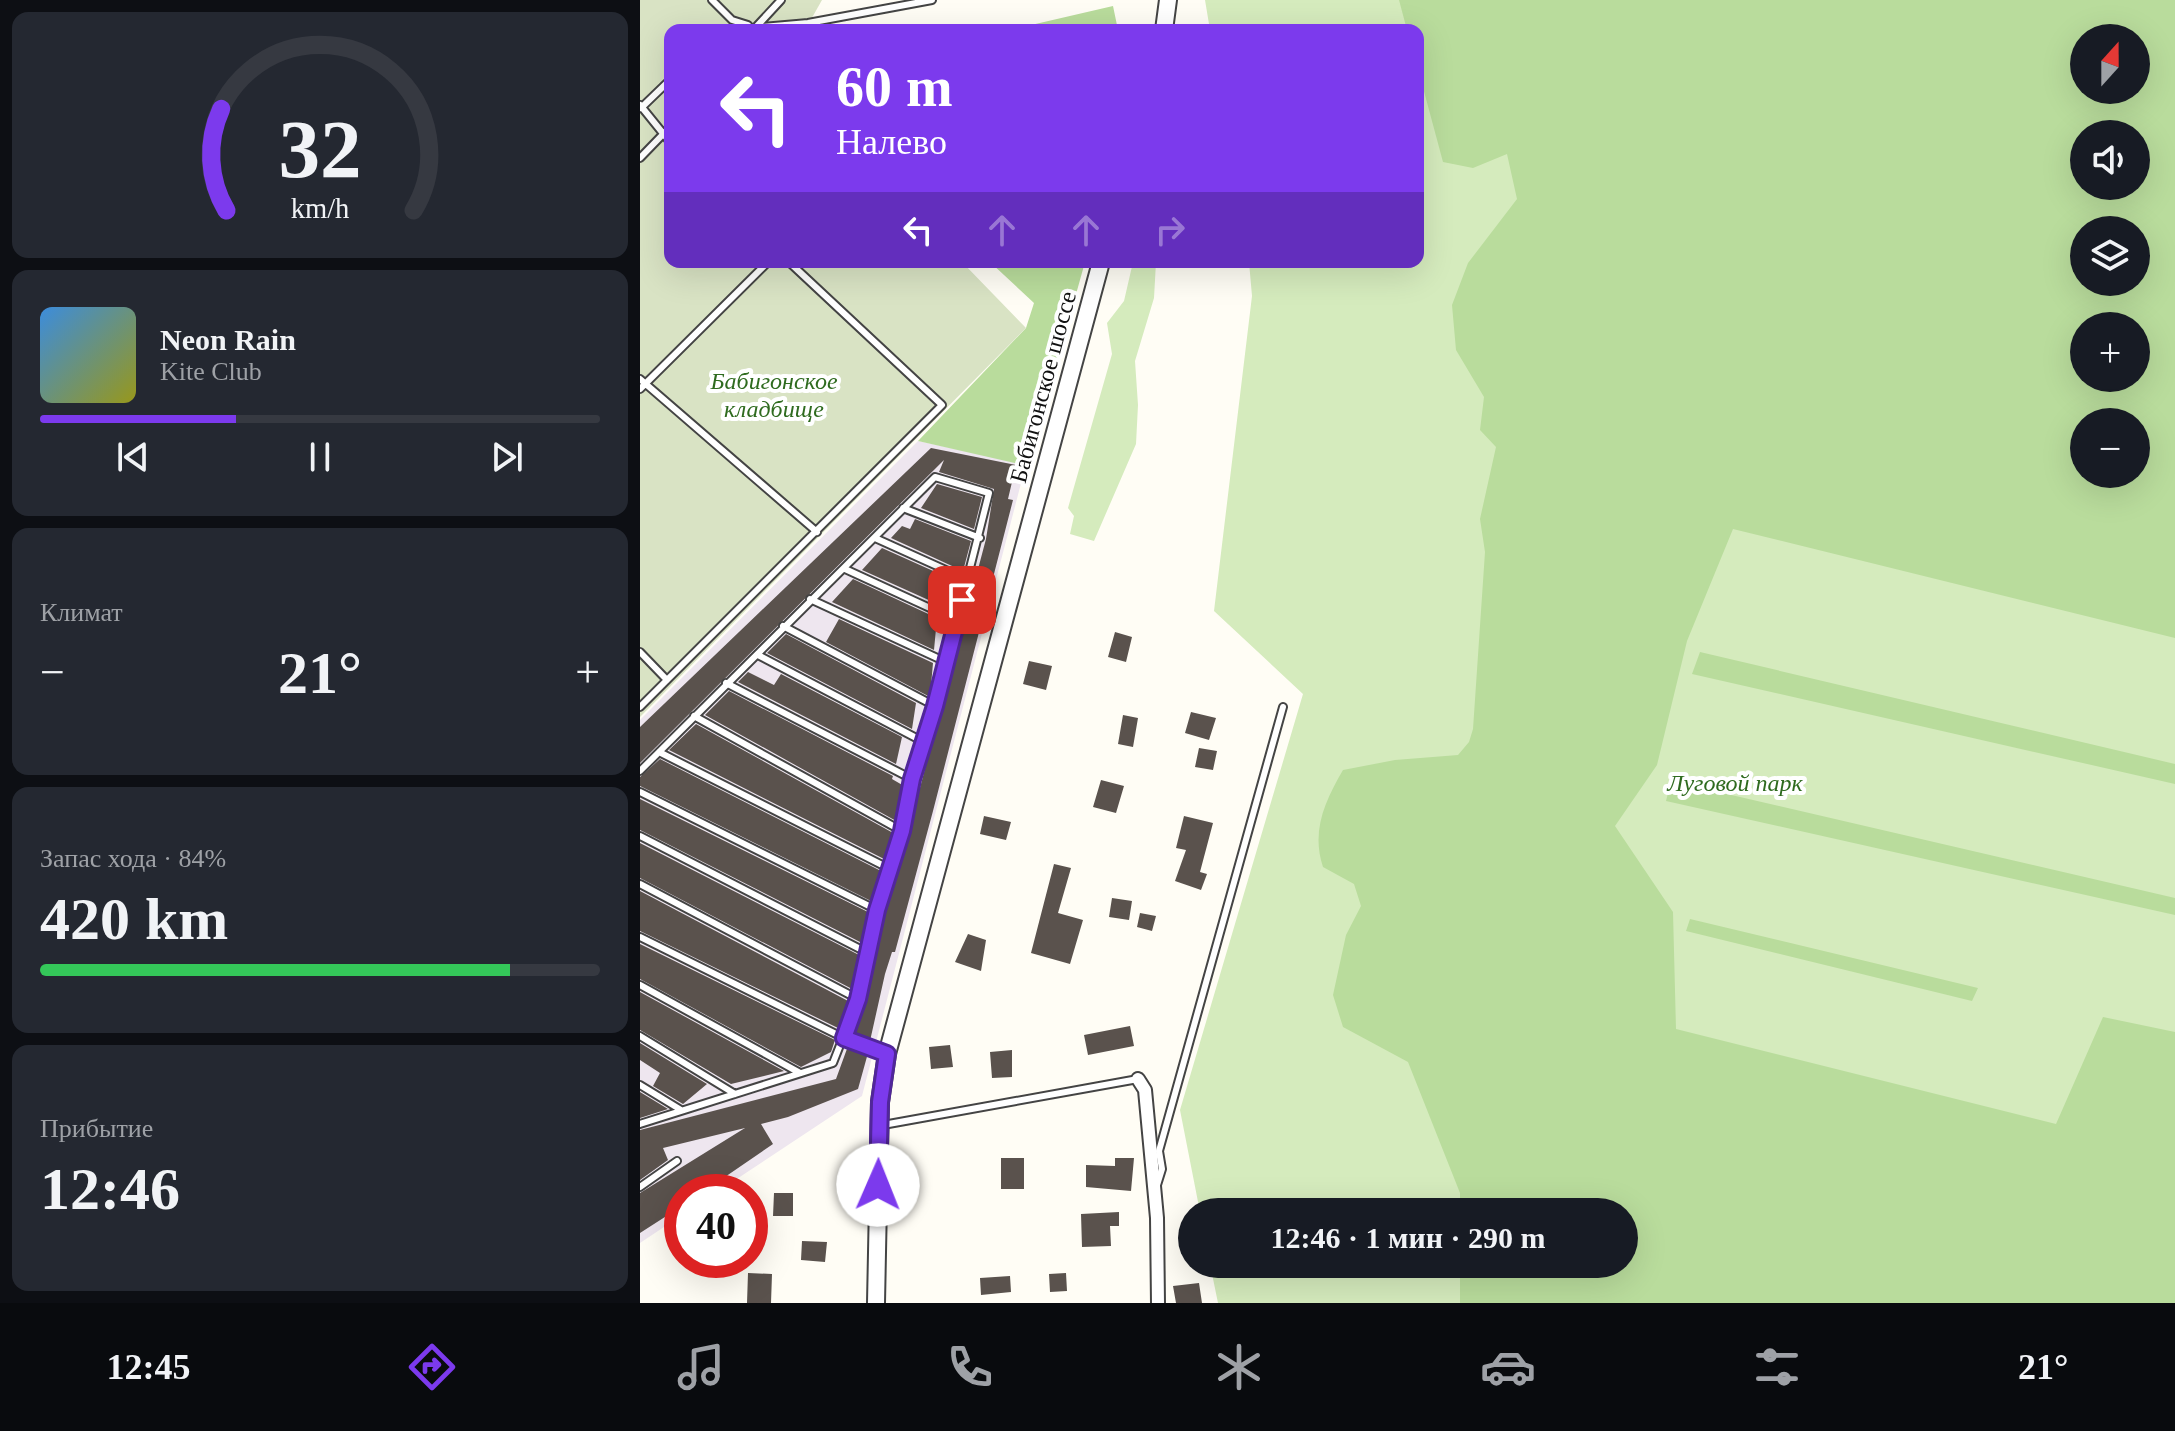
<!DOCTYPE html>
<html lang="ru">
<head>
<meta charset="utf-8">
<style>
  :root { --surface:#171b24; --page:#242831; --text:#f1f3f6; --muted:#9ea1a6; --line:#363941; --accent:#7c3aed }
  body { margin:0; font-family:"Times New Roman",serif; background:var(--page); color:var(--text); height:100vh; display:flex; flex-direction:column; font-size:30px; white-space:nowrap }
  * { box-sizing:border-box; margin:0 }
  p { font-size:26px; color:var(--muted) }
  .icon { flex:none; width:44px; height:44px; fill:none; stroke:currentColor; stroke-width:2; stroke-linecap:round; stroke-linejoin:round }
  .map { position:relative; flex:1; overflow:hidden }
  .side { display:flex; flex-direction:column; gap:12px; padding:12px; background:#0d0f14; width:640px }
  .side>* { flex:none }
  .guide { position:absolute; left:24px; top:24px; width:760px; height:244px; border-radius:16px; box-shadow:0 8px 32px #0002; background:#7c3aed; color:#fff; overflow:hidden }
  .needle { width:52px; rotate:21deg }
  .controls { position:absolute; left:1430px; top:24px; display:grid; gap:16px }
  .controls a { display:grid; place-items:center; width:80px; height:80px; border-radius:50%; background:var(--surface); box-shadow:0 8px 32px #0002; font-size:40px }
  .speed { position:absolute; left:24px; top:1174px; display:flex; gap:16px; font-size:40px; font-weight:700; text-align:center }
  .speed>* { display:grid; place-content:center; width:104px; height:104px; border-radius:50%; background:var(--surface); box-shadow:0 8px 32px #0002; line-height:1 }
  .speed .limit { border:12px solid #d22; background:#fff; color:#111 }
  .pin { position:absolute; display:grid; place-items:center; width:68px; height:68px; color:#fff; margin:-34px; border-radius:16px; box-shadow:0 4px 12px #0006 }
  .me { position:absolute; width:88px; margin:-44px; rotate:1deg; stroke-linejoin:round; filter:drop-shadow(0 0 6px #0008) }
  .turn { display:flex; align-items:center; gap:28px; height:168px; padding:0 40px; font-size:36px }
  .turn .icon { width:104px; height:104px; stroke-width:2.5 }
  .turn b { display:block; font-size:56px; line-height:68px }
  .lanes { display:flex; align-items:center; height:76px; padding:0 40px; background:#0003; justify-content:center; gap:40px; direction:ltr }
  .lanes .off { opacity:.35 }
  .big { font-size:60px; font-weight:600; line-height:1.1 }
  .side .tile { flex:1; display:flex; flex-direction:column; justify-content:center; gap:12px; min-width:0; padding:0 28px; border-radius:16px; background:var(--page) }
  .side .dial { align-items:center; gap:0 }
  .dial svg { height:208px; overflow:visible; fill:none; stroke:var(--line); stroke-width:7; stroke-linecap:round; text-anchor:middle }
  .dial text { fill:var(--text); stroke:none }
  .song { display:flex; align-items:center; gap:24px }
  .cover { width:96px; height:96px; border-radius:12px; background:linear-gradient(135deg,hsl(210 70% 55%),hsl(60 70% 35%)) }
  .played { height:8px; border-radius:4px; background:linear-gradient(90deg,var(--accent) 35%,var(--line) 35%) }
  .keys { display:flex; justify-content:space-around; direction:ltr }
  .heat { display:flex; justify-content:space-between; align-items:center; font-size:44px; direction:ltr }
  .charge { height:12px; border-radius:6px; background:linear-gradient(90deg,#34c759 84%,var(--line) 0) }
  .trip { position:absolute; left:538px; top:1198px; width:460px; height:80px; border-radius:40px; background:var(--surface); box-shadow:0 8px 32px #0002; font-weight:600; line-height:80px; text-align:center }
  .tabs { display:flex; height:128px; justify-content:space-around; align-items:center; background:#090b0e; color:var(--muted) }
  .tabs .icon { width:56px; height:56px }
  .tabs .selected { color:var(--accent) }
  .tabs b { font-size:36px; color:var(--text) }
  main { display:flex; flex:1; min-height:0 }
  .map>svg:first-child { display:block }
  .industrial { fill:#eee6ef }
  .green { fill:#d5ebbd; fill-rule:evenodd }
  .forest { fill:#b9dc9c; fill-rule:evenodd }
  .cemetery { fill:#d9e3c4 }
  .building { fill:#5a524d }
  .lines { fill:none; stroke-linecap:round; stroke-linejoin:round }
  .service-casing { stroke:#444; stroke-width:10 }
  .minor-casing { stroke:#444; stroke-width:16 }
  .tertiary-casing { stroke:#444; stroke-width:20 }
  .service { stroke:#fff; stroke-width:6 }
  .minor { stroke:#fff; stroke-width:12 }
  .tertiary { stroke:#fff; stroke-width:16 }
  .route-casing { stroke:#51269a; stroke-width:20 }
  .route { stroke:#7c3aed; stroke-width:14 }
  .labels { text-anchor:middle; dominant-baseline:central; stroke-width:8; stroke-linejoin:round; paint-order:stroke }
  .park-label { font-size:24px; font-style:italic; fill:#2f6b1f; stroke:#fff }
  .street-label { font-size:24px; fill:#111; stroke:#fff }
</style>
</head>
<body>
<main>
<section class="side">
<div class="tile dial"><svg viewBox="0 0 100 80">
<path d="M14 69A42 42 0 1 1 86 69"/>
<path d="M14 69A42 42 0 0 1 12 30" stroke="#7c3aed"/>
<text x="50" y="56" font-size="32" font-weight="700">32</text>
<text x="50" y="72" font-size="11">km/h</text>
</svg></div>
<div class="tile">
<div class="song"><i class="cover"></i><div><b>Neon Rain</b><p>Kite Club</p></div></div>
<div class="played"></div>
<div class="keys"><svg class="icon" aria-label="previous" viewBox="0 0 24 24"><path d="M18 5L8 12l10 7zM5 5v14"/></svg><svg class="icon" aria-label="pause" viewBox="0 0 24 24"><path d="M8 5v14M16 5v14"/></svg><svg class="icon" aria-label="next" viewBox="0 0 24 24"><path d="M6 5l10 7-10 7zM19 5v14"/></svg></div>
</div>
<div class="tile"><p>Климат</p>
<div class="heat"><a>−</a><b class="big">21°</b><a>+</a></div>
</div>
<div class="tile"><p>Запас хода · 84%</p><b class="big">420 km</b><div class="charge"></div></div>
<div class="tile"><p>Прибытие</p><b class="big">12:46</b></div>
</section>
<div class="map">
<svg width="1535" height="1303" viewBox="0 0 1535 1303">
  <rect width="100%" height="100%" fill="#fffdf5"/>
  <path class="industrial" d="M278 441 386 464 222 1096 77 1192H42V1215L0 1243V720Z"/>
  <path class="green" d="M565 0H1535V1303H578L570 1264H984V1212H560L540 1110 663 694 574 611 612 296 609 262H778V30H570ZM1444 38H1496V90H1444ZM1444 134H1496V186H1444ZM1444 230H1496V282H1444ZM1444 326H1496V378H1444ZM1444 422H1496V474H1444Z
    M493 262H516L514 298 495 361 498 405 496 444 454 541 430 534 434 516 428 508 472 354 467 323 484 301Z"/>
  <path class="forest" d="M759 0H1535V638L1093 529 1047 641 1017 765 975 826 1033 912 1036 1029 1416 1124 1463 1017 1535 1032V1303H820V1264H984V1212H820V1193L768 1062 703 1027 693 995 706 935 721 906 714 884 683 867C671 831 685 801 703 770L755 760 818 755 829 742 833 729 845 552 840 519 856 447 840 430 844 397 816 350 812 305 828 263 877 199 867 154 833 168 803 162 778 69V30H767ZM1496 38V90H1444V38ZM1496 134V186H1444V134ZM1496 230V282H1444V230ZM1496 326V378H1444V326ZM1496 422V474H1444V422Z
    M473 6 478 30H369Z
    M350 262H445L388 466 278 441 386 328 394 303Z
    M1060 652 1535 764V784L1052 674Z
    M1031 781 1535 898V915L1026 801Z
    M1050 919 1338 988 1332 1001 1046 931Z"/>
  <path class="cemetery" d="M0 0H182L165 30H30V262H322L386 328 0 717Z"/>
  <path class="building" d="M291 448 376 465 368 499 373 500 293 811 255 952H252L245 974 230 1041 211 1034 224 1000 243 912 268 833 346 539 354 489 299 472 304 460 0 763V727Z
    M297 484 342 497 334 529 281 508Z
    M275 519 331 541 323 571 251 538 262 526 270 529Z
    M242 548 320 583 313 611 222 570Z
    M213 579 297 618 294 650 192 602Z
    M199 619 293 663 290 697 186 642Z
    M475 632 492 637 486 662 468 657Z
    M146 634 276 703 272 729 127 653Z
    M389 661 412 666 406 690 383 684Z
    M108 672 134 685 141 674 262 737 256 764 98 682Z
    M89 691 253 776 252 779 264 786 258 822 65 715Z
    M551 712 576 718 569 740 545 733Z
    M483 715 498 718 493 747 478 744Z
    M56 724 255 834 246 860 29 750Z
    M559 748 577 751 573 770 555 767Z
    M20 759 243 872 233 902 0 786V777Z
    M461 780 484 786 476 813 453 807Z
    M0 799 230 913 224 944 0 830Z
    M344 816 371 822 366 840 340 834Z
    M544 816 573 823 560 872 567 874 561 890 535 881 546 850 536 848Z
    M0 843 221 956 214 990 0 878Z
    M414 864 431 868 418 913 443 920 430 964 391 953Z
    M0 891 210 1002 200 1029 0 931Z
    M472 898 492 901 489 920 469 917Z
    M500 913 516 916 512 931 497 927Z
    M328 934 346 940 341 971 315 962Z
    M0 944 195 1040 191 1052 161 1067 0 979Z
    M0 992 144 1071 91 1084 0 1030Z
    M490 1026 494 1046 448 1055 444 1035Z
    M0 1043 67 1084 43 1104 13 1086 20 1073 0 1060Z
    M310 1045 313 1067 291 1069 289 1047Z
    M208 1046 228 1053 218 1089 148 1117 121 1124 133 1144 63 1192H42V1206L0 1233V1193L105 1128 23 1148 28 1160 0 1180V1130L196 1079Z
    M372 1050V1077L352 1078 350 1052Z
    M0 1092 28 1109 0 1118Z
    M361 1158H384V1189H361Z
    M475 1158H494L491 1191 446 1187V1165L475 1166Z
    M134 1193H153V1216H133Z
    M479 1212V1226H470L471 1246 442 1247 441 1214Z
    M162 1241 187 1242 185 1262 161 1260Z
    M108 1273 132 1274 131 1303H107Z
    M426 1273 427 1291 410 1292 409 1274Z
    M370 1276 371 1292 341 1295 340 1278Z
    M559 1283 562 1303H536L533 1286Z"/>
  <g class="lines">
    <defs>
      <path id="service" d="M72 0 92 20 108 25
        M116 27 141 0
        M86 30 168 23 292 0
        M0 105 30 142
        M1 108 30 80
        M0 158 30 127
        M0 379 177 532
        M0 389 128 262
        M263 508 340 538
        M235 538 328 580
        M205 569 316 620
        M170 599 306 662
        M143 626 295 706
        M0 652 27 680
        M118 655 282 741
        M86 683 272 779
        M0 707 302 405 149 262
        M54 716 262 831
        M19 752 250 869
        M0 771 295 477 349 493 295 706 272 779 262 831 237 910 218 999 193 1063 0 1124
        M0 792 237 910
        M0 836 226 952
        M0 884 218 999
        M0 937 204 1038 246 1054
        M0 985 160 1073
        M0 1036 95 1094
        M0 1085 41 1110
        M243 1125 498 1079
        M517 1185 522 1169 519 1151 643 707
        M0 1187 37 1161"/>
      <path id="minor" d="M498 1079 505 1090 517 1218 518 1303"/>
      <path id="tertiary" d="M524 30 528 0
        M236 1303 240 1102 247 1054 461 262"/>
    </defs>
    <use href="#service" class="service-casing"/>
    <use href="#minor" class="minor-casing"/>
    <use href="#tertiary" class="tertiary-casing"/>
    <use href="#service" class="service"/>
    <use href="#minor" class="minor"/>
    <use href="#tertiary" class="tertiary"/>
  </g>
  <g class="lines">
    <defs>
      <path id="route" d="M238 1185 240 1102 247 1054 204 1038 218 999 237 910 262 831 272 779 295 706 322 600"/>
    </defs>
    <use href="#route" class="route-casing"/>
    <use href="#route" class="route"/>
  </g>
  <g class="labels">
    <g class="park-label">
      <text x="134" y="381">Бабигонское<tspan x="134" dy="28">кладбище</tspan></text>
      <text x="1095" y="783">Луговой парк</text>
    </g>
    <g class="street-label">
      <text transform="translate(403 387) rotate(-75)">Бабигонское шоссе</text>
    </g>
  </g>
</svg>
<div class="controls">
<a><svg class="needle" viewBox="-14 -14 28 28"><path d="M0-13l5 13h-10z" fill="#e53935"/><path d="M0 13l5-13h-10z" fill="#9ea1a6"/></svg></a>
<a><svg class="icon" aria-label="sound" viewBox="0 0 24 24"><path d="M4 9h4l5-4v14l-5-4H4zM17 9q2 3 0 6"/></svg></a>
<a><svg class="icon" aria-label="layers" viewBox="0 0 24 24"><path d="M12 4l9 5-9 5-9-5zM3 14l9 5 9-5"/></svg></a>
<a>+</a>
<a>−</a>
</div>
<div class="speed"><div class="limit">40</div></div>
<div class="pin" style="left:322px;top:600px;background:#d93025"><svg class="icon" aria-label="arrive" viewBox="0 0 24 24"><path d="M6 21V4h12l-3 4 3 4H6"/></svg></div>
<svg class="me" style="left:238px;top:1185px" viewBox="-20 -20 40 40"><circle r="19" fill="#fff"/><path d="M0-13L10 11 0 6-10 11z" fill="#7c3aed"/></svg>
<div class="trip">12:46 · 1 мин · 290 m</div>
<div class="guide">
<div class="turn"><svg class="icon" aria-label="left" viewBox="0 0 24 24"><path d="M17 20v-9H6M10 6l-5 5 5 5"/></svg><div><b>60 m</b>Налево</div></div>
<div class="lanes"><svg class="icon" aria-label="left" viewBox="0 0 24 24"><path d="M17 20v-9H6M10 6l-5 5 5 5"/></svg><svg class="icon off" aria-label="ahead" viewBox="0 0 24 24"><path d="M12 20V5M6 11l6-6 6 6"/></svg><svg class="icon off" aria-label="ahead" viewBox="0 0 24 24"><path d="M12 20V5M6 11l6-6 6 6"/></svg><svg class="icon off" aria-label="right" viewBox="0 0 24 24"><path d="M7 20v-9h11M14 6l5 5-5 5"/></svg></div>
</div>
</div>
</main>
<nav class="tabs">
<b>12:45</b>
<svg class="icon selected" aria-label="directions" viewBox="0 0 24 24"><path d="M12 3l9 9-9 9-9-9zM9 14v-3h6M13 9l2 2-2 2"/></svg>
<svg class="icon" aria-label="music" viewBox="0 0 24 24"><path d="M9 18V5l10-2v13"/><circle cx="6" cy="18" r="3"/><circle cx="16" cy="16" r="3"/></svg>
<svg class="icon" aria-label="phone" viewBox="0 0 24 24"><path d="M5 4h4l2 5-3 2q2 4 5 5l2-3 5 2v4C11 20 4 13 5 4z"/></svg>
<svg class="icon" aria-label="climate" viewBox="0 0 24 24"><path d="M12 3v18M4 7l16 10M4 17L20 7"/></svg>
<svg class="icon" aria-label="car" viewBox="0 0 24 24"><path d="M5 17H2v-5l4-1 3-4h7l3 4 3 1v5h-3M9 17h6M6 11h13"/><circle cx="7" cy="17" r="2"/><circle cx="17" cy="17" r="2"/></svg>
<svg class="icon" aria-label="filters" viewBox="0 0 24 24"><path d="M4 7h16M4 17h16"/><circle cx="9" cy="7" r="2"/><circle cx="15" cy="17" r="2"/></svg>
<b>21°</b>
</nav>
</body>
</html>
